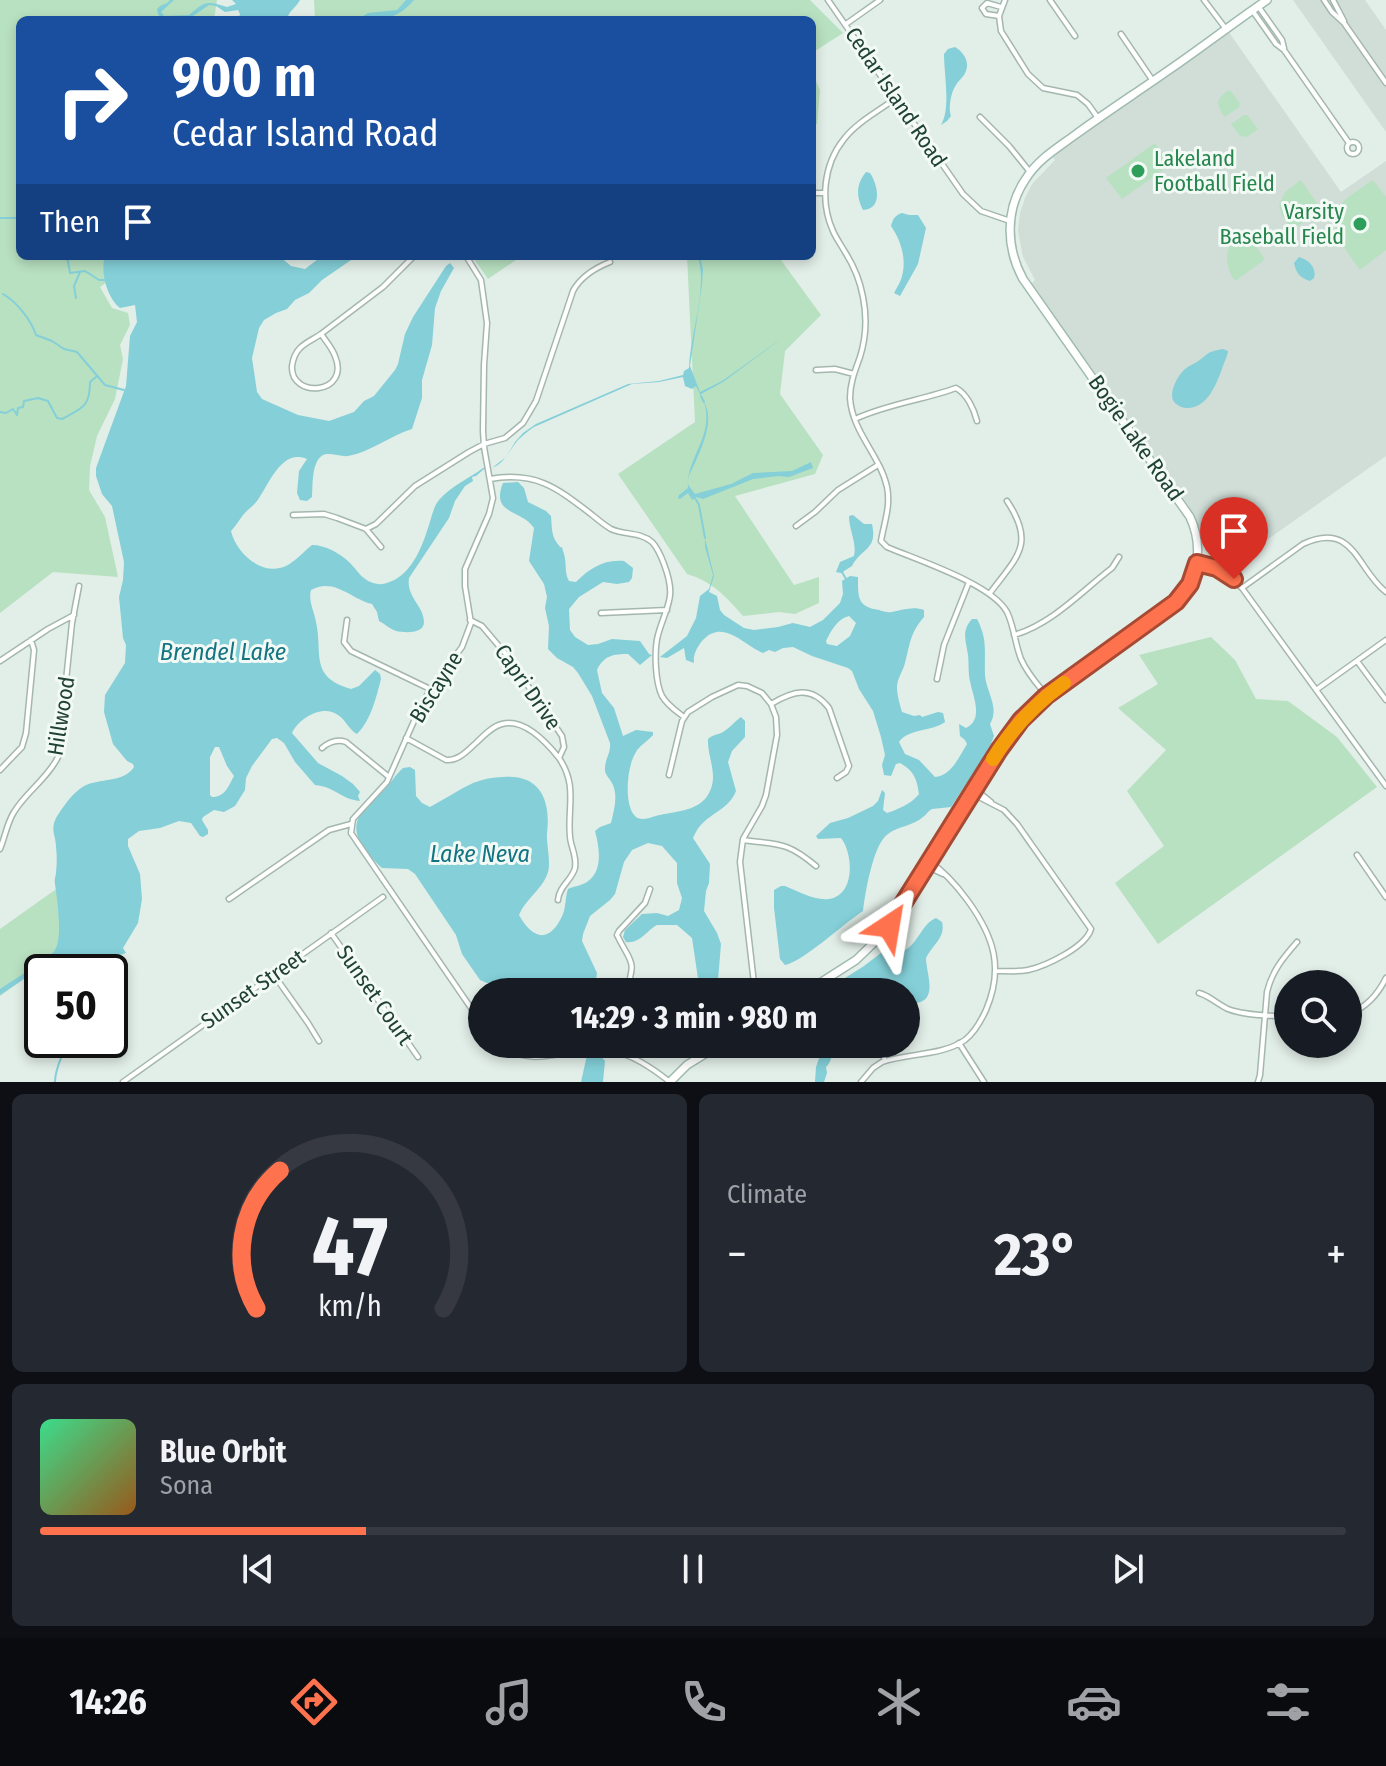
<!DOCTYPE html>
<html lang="en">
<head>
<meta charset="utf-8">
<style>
  :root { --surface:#171b24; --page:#242831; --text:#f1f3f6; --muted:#9ea1a6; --line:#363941; --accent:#ff724e }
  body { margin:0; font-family:"Fira Sans Condensed",sans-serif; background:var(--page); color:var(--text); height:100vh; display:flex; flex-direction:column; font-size:30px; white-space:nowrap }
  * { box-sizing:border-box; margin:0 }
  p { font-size:26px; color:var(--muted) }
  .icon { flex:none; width:44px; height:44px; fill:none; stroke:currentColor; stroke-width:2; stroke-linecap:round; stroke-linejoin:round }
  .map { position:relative; height:1082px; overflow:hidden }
  .side { display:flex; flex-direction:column; gap:12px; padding:12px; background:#0d0f14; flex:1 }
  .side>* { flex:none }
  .top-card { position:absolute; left:16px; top:16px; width:800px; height:244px; border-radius:12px; box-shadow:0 4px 12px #0003; background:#1a4fa0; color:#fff; overflow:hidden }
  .fabs { position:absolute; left:1274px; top:970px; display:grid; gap:16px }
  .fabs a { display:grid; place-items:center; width:88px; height:88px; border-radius:50%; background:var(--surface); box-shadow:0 4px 12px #0003; font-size:40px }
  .speed { position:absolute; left:24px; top:954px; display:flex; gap:16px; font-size:40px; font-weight:700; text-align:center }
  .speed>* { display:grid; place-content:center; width:104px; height:104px; border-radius:50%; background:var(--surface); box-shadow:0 4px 12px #0003; line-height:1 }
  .speed .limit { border:4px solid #111; border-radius:12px; background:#fff; color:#111 }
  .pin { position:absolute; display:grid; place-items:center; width:68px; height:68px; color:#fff; margin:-82px -34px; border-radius:50% 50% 50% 0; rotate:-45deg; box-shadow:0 0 8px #0007 }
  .pin .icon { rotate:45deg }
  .me { position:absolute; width:88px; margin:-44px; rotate:33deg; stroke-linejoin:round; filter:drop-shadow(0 0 6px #0008) }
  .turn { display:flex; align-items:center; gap:28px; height:168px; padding:0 24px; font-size:36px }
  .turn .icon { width:104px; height:104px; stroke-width:2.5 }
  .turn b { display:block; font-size:56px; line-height:68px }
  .then { display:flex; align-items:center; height:76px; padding:0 24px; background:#0003; gap:16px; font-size:30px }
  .big { font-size:60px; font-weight:700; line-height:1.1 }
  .side .card { flex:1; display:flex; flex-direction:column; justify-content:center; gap:12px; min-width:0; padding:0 28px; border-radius:12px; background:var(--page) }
  .side .dial { align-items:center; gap:0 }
  .dial svg { height:208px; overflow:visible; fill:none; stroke:var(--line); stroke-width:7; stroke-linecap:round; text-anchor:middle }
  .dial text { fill:var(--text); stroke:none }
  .song { display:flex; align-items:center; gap:24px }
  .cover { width:96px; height:96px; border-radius:12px; background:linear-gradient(135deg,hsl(150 70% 55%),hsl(30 70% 35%)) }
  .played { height:8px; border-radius:4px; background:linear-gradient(90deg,var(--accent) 25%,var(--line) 25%) }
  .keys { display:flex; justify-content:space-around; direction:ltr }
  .heat { display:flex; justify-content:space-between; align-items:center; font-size:44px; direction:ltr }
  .side .tiles { flex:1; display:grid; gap:12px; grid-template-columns:1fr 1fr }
  .card:last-child { grid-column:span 2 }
  .trip { position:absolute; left:468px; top:978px; width:452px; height:80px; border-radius:40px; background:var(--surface); box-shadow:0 4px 12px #0003; font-weight:700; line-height:80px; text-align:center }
  .dock { display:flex; height:128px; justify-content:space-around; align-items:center; background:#090b0e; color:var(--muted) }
  .dock .icon { width:56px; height:56px }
  .dock .active { color:var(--accent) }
  .dock b { font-size:36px; color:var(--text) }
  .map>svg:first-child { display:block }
  .built { fill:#d0ded7 }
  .green { fill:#b8e1c1 }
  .water { fill:#84cfd8; fill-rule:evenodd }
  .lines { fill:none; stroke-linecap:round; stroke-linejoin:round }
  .stream { stroke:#84cfd8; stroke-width:2 }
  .street-casing { stroke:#a4b7af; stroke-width:7 }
  .secondary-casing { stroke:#9fbbb0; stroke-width:10 }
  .street { stroke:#fff; stroke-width:4 }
  .secondary { stroke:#fff; stroke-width:7 }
  .route-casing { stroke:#a64a33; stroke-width:20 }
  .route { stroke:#ff724e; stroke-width:14 }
  .slow { stroke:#f59e0b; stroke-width:14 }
  .leisure-dot { fill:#2e9e5b; stroke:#f3faf6; stroke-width:3 }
  .labels { text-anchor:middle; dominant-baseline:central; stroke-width:6; stroke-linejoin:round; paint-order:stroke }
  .street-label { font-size:22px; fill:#204136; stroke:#f3faf6 }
  .leisure-label { font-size:22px; fill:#27864d; stroke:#f3faf6; text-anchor:start }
  .water-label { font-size:24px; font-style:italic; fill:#137583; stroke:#f3faf6 }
</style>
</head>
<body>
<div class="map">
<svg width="1386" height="1082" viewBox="0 0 1386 1082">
  <rect width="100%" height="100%" fill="#e2eee8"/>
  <path class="built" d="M1293 0H1365L1386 30V132Z
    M1228 31 1341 192 1386 161V456L1227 568 1197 525 1188 505 1168 475 1031 284 1035 280 1023 257 1018 231 1020 213 1025 198 1032 184 1055 160 1052 156Z"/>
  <path class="green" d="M0 0H217L214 20H20V256H143L100 287 112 308 128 313 130 325 120 345 123 359 115 399 97 436 90 466 89 490 105 517 118 577 53 572 0 613Z
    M314 0H810L843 33 812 53V20H315Z
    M812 72 820 90 817 124 812 125Z
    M1230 90 1240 103 1239 107 1225 117C1215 105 1216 97 1230 90Z
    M1244 115H1247L1258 129 1247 137 1240 136 1231 124Z
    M1155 143 1170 165 1122 199 1106 178Z
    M1301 180 1318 205 1316 213 1292 230 1282 215 1279 205 1285 192Z
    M1373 180 1386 197V250L1360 270C1347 251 1322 225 1342 203 1351 194 1363 187 1373 180Z
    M1244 229 1264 258 1263 261 1235 281C1221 261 1226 243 1244 229Z
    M472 256H522L488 279Z
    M687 256H778L821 315 785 351 780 394 823 455 815 474 735 496 794 585 819 577V603L795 614 779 612 743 616C727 597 711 581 687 574L618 474 695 422Z
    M1211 637 1235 660 1256 699 1288 701 1337 737 1377 787 1158 944 1115 883 1164 846 1127 791 1166 750 1118 708 1158 684 1139 655Z
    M69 880 100 925 0 996V929Z"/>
  <path class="water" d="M170 0H174L161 12 164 16 189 15C205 2 204 0 227 7L236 4 232 0H300C296 8 288 11 287 20H238L240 14 238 10 225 12 216 6 209 5 190 18H161L158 14 157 9 160 6 167 3Z
    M406 0H414C397 20 382 20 357 20L368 13 397 10Z
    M955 47C965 53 971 64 964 75 962 78 958 81 956 85 951 92 948 108 951 116L947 121 941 125C951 109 944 74 944 54L948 49Z
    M866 172 870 173C878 185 883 209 863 210 856 197 856 184 866 172Z
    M902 213 909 215H918L926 228 918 264 900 296 894 293C896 289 898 286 900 282 908 263 902 242 891 226 893 219 895 215 902 213Z
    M105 256H279L291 266 305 269 322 256H357L322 280 309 293 295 300 287 309 276 313 264 320 259 328 252 358 257 392 262 399 298 415 329 421 354 412 364 401 374 396 395 370 398 364 405 334 413 317 446 266 450 263 454 268 441 291 435 308 432 345 422 380V398L412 429C391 435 371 452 348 456 341 457 329 452 323 455 311 462 313 486 312 497L307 501 300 500 297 493 299 471 307 459C281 448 269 485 257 501 253 506 247 510 243 515 239 520 236 526 231 531 236 553 262 577 286 566 296 561 303 552 312 545 325 545 340 553 350 563 359 572 363 582 378 584 384 585 390 582 396 579 413 569 422 547 428 528 431 520 433 507 439 500 451 486 470 478 483 468H492L506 457 515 442 523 433 536 424 628 384 659 381 683 375 684 371 689 368C690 333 708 291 698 256L700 257 703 269 702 285 690 366 700 392 722 381 784 337 723 382 701 394V396L696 386 692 389 685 386 683 377 659 382 632 384 534 427C528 431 523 435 518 440 507 453 503 469 484 469L476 476 472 477 473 481 465 486 455 501 449 518 409 578C406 597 424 606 424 622 424 634 405 633 396 631 390 629 385 624 379 621L377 612 372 604C351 599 334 577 311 590 308 601 314 610 316 622 323 654 309 677 351 689L359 686 375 670 380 674 381 679C376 698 371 720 357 734 349 730 346 720 338 715 323 704 299 718 292 733L318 763 342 776 353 784 360 792 358 796 360 801C340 799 336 787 315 785L295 762 284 743 277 738 272 739 252 766 246 778 245 790 235 806 224 812 214 810 203 817 202 820 208 830V834L203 837 200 836 191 823 179 821 160 828 139 831 128 839V846L140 874 142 899 138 923 123 948 126 953 120 955 118 962 111 967 110 973 56 972V963L52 960 0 995V989C10 982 50 958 55 950 63 938 57 898 55 884 54 878 56 877 56 872 57 864 57 855 56 847 56 836 50 830 56 818 63 807 72 793 84 786 99 778 124 783 134 767L133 764 127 761 113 744 104 712 105 695 125 663 126 645 123 638 119 597 123 580 124 562 112 506 102 494 96 476V468L126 386 130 336 137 322 135 305 120 308C107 298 100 272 105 256ZM215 747H219L227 766 234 776C228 787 225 797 212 797L210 795V757Z
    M1299 257C1309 260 1317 268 1314 278L1310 281C1300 278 1296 273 1294 263Z
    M1223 349 1228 351C1227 358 1224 362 1222 369 1216 384 1208 408 1187 408 1183 408 1178 406 1175 403 1167 395 1177 376 1185 369 1190 365 1196 363 1201 359 1204 357 1207 353 1211 352 1215 350 1219 350 1223 349Z
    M704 402C715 420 702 447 694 465 692 470 687 477 688 484 689 487 693 491 695 494L731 484 753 473 792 471 811 462 813 468 789 477 778 476 753 479 703 499 696 497 692 500 688 493 680 499 678 498 679 495 688 488C685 459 715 436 704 402Z
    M518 482 524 488 528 502 546 511 551 516C552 526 551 535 557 543 564 553 560 541 564 554 567 564 564 572 569 581L576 582C590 568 604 559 624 561L633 568 632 578 629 582 617 584 603 582 579 597 569 609 570 630 575 637 588 645 598 644 612 639 640 641 649 654 652 655 640 665 628 654C614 654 604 655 597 670L602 693 614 708 623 736 636 730 653 732V735C648 741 639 746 636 752 627 765 623 806 636 817 643 822 653 816 660 815 677 811 700 811 709 793 719 775 707 757 708 739 713 734 718 735 723 732 730 728 735 721 741 717L745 721V737L732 751 728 762 736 791C729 809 712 812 700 826 697 829 695 834 693 838L710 864 709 883 706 891 704 911 717 933 721 944 717 992H700L692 938 677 925H657C646 931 640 944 626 942L623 937 625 930 642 914 657 913 668 916 679 910 682 898 677 883V863L662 846 648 843 632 850 624 862 615 894 610 900 590 916 583 934 582 941 597 973 594 992H545L531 981 524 979 505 984 487 983 480 980 462 954 456 935 415 874 408 869 382 868C368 855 348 835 360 815 365 806 375 799 382 792 390 785 395 775 403 768L410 767 415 770 416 796 422 803 430 807C445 799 458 790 473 783 483 779 493 777 503 777 540 774 551 800 547 833 546 845 552 864 547 875 541 890 525 900 519 915 534 942 551 942 563 914 566 906 565 898 568 889 574 886 581 886 587 882 604 871 599 846 595 831L600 827 611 823C614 809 618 798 613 785 610 778 604 775 605 768 605 759 611 753 610 743L592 696 578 673 573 667 557 658 548 649 549 626 545 608 547 597 544 584 529 561 534 528C522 509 490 515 503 483Z
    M853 515 864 524H872C878 550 861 548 852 566L841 573 836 572 840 562 854 556C857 543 849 530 849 516Z
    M705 538 714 576 709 592 717 596 720 610 724 615 744 628 754 630 778 627 793 623 810 627 823 620 840 603 843 594 842 581 850 576 858 577C858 597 857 607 879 610 881 611 890 613 892 612 903 610 913 606 924 610V617C910 633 910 644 905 663 903 671 897 679 897 687 897 695 900 705 902 712L914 716 920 715 922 717 938 712 943 713 945 722C931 732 909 728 899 742L905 754 919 760 935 777C951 776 959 757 967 744L965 740 960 736 959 724 966 728C984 719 973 697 970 681 968 673 969 664 968 655 966 641 961 631 972 619H977C988 640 984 652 985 675 986 692 1000 707 990 724L994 736 988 751 951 807 932 809C928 811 926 815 923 817 913 826 898 826 888 834 873 844 865 894 863 911 843 924 804 961 785 965L780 959 774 908V890L781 886H785C798 891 814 901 829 899 856 895 853 853 841 838L818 839 816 836 830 823 848 818 873 806 878 801 882 790 885 793 883 810 887 813C899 809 911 804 919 794 917 779 914 771 900 763L896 764 891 776 884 775 882 765 885 755 881 737 873 711 859 689 852 671 848 668 812 656 793 647 783 648 775 652 769 650 763 653C742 644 723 618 702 641 696 649 693 655 694 663L686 660 684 648 667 658 660 657 687 636 696 618 700 596 709 589 713 575 705 547ZM849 616 856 623 850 636 837 646 827 644 826 641C831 631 837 619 849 616Z
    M936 918 942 922C946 938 932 945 926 958 926 973 939 1001 915 1003L906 991 876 978 867 979 855 985 846 992H823L864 966 890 946 901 952C918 946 921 924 936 918Z
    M824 1044H832C834 1051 831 1063 826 1067L827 1073 824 1082H815L816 1067Z
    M590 1053 600 1055 605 1061 603 1082H581L587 1055Z"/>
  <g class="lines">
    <path class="stream" d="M0 218H20
      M67 256 70 273 85 271 99 280H105
      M3 294C17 302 31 320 36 335L52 341 64 349 77 352 105 385 124 390
      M76 298 74 286 80 272
      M701 396 704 402
      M0 412 6 413 13 409 17 415 18 408 23 407 24 401 38 398 48 401 57 418 62 419C82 408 90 407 90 382L96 377
      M695 498 699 505 705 538
      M842 572 846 579
      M55 1082C55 1066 64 1055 67 1040"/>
    <defs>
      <path id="street" d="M828 0 963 194 981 211 1010 221
        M1005 0 999 16 1001 31 1028 74 1043 88 1077 95 1088 104 1098 118
        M1050 0 1075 36
        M1204 0 1226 29
        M1324 0 1332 12 1344 23 1386 83
        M1333 0 1344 21
        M1258 6 1282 40 1284 48
        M1252 10 1276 44 1284 50 1349 143
        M999 16 986 14 982 8 987 3 1001 7
        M846 24 880 0
        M1121 34 1153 81
        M896 98C879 111 857 122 844 139 823 165 820 202 833 231 836 238 841 245 845 252 854 266 860 281 863 297 867 317 866 338 860 357 855 371 850 383 850 398 852 432 880 455 887 487 891 506 884 523 881 541L887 547C917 560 992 584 1007 612 1014 626 1015 644 1021 659 1027 673 1037 684 1046 695
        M980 117 1009 146 1030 172
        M1347 148a6 6 0 1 1 12 0a6 6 0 1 1-12 0Z
        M812 193H824
        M466 256 481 280 487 323 484 365 483 431 484 447 493 498 489 514 465 569V586L471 623 462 647 431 688 418 712 387 782 353 819 351 833 482 1024
        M321 334C326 341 332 348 335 356 351 395 290 399 292 366 293 359 295 353 300 348 306 342 314 339 321 334Z
        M321 334 383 287 414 256
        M816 370 835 369 854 374
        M855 419C887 404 923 400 956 388 967 394 974 409 977 421
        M490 479C536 471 557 488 591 514 597 519 604 525 611 529 624 535 641 532 652 542 658 548 661 556 664 564 677 599 667 603 658 635 654 650 655 682 662 696 667 705 676 711 684 717
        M293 515 324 514 337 518 366 529 381 547
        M796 526 815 512 838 490 878 465
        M366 529 376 524 415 486 469 452 484 444 505 438 523 423 536 401 573 291C581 276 595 268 610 262
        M1198 563 1221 570 1242 588 1386 786
        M1242 588 1303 544C1354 520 1357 570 1386 592
        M990 593C1017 557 1036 544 1007 501
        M601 613 667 610
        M347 620 344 642 351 651 430 689
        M470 620 482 626 509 658 562 736 564 747 559 758C578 786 567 807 570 837 571 848 577 856 575 868 572 880 559 886 558 900
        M1014 635C1052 624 1082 591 1112 568L1119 557
        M0 661 48 629 74 615
        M1357 661 1386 700
        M937 679 944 645 969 582
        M1316 690 1386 640
        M771 704C793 691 811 685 829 708L849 766 846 772 837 778
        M406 738 446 760C459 761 468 750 477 742 484 735 493 726 502 724 524 718 547 743 559 758
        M322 748C329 742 337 739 346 742L389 777
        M0 770 22 747 26 733 34 650 31 640
        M669 775 682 721 688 712 712 697 738 685 747 686 762 693 771 704 776 717 777 735 766 795 762 806 743 839 740 862 755 992
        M976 790 991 802
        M971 793 1004 810 1017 824 1091 929C1086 947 1046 966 1028 970 1017 972 1006 971 995 971
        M743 840C779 845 786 841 816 866
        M0 849C5 837 7 823 14 812 26 792 48 778 58 757L72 623 79 586
        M1357 855 1386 897
        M926 866 943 874
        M229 899 329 830 351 824
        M331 933 418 1057
        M274 975 308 1023 319 1041
        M626 992C637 958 631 964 617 935L619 931 645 903 650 889
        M1199 993C1210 996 1217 1004 1228 1009 1246 1016 1269 1015 1288 1017
        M1348 1015C1366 1007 1377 996 1386 978
        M959 1043 984 1082
        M501 1044C533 1072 571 1044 609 1050 632 1054 652 1068 670 1082
        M879 1044 885 1061
        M123 1082 383 897
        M861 1082 873 1068 882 1062C908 1053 942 1056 965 1040 975 1032 981 1021 986 1010 1004 968 994 937 968 901 957 886 945 872 930 862
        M1258 1082 1260 1075 1267 992C1272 971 1283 958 1297 942"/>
      <path id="secondary" d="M806 992 856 960 883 934 1002 745 1030 710 1054 690 1167 610C1196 586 1206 552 1190 517L1023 279C1006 248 1005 210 1025 180 1037 160 1057 148 1075 135 1105 113 1136 93 1166 72 1200 49 1233 23 1267 0
        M670 1082 687 1065 721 1044"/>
    </defs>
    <use href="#street" class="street-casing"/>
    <use href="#secondary" class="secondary-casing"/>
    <use href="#street" class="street"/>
    <use href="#secondary" class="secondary"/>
  </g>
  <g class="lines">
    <defs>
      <path id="route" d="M889 926 999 750 1021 720 1046 696 1176 602 1190 584 1197 563 1217 568 1234 579"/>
    </defs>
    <use href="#route" class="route-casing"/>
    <use href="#route" class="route"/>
    <path class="slow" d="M993 759C1012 728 1035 704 1064 683"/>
  </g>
  <g class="leisure-dot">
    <circle cx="1138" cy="171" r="8"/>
    <circle cx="1360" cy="224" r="8"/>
  </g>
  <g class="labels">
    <g class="street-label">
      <text transform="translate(896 97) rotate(56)">Cedar Island Road</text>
      <text transform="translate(1136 438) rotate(55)">Bogie Lake Road</text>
      <text transform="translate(436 687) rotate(-58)">Biscayne</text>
      <text transform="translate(528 687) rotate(55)">Capri Drive</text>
      <text transform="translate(61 716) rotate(-81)">Hillwood</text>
      <text transform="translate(253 989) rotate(-35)">Sunset Street</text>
      <text transform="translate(375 995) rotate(55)">Sunset Court</text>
    </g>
    <g class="leisure-label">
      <text x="1154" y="158">Lakeland<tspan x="1154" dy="25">Football Field</tspan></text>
      <text x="1344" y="211" text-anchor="end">Varsity<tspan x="1344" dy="25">Baseball Field</tspan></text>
    </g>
    <g class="water-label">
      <text x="223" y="652">Brendel Lake</text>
      <text x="480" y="854">Lake Neva</text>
    </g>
  </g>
</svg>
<div class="fabs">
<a><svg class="icon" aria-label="search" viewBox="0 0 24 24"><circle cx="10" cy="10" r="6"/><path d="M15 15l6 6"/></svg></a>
</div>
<div class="speed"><div class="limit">50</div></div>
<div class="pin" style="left:1234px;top:579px;background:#d93025"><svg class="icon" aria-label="arrive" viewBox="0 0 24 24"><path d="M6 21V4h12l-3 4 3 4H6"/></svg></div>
<svg class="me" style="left:889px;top:926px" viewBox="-20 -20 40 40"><path d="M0-17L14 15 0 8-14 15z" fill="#ff724e" stroke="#fff" stroke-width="4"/></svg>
<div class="trip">14:29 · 3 min · 980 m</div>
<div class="top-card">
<div class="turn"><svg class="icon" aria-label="right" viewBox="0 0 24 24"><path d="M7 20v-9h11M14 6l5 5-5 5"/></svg><div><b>900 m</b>Cedar Island Road</div></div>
<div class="then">Then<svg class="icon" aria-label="arrive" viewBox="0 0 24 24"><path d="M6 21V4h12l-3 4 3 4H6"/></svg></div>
</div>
</div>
<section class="side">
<div class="tiles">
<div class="card dial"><svg viewBox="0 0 100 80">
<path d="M14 69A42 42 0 1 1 86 69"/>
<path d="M14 69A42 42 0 0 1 23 16" stroke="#ff724e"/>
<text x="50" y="56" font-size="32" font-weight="700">47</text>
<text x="50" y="72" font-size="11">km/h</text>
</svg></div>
<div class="card"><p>Climate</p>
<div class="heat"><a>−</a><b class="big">23°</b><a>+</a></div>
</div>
<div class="card">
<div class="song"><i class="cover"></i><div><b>Blue Orbit</b><p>Sona</p></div></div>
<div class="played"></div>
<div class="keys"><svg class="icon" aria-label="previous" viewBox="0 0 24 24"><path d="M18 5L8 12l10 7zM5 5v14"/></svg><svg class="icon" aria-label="pause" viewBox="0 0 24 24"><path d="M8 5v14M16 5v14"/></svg><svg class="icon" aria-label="next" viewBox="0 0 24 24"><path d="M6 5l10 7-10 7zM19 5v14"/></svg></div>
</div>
</div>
</section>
<nav class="dock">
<b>14:26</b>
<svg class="icon active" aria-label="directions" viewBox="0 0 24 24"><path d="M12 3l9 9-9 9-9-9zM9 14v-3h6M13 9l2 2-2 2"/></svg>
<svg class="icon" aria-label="music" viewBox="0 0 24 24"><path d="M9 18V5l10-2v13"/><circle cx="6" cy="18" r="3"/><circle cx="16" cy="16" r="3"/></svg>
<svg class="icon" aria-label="phone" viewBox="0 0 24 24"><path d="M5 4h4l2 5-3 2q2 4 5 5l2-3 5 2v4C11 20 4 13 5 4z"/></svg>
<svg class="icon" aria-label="climate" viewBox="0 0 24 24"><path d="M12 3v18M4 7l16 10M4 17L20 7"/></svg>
<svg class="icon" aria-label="car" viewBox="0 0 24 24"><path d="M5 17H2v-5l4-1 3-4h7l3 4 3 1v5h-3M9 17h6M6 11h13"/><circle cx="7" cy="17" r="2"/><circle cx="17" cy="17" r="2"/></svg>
<svg class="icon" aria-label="filters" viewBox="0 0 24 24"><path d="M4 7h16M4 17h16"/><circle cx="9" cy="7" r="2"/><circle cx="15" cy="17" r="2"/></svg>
</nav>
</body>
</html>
